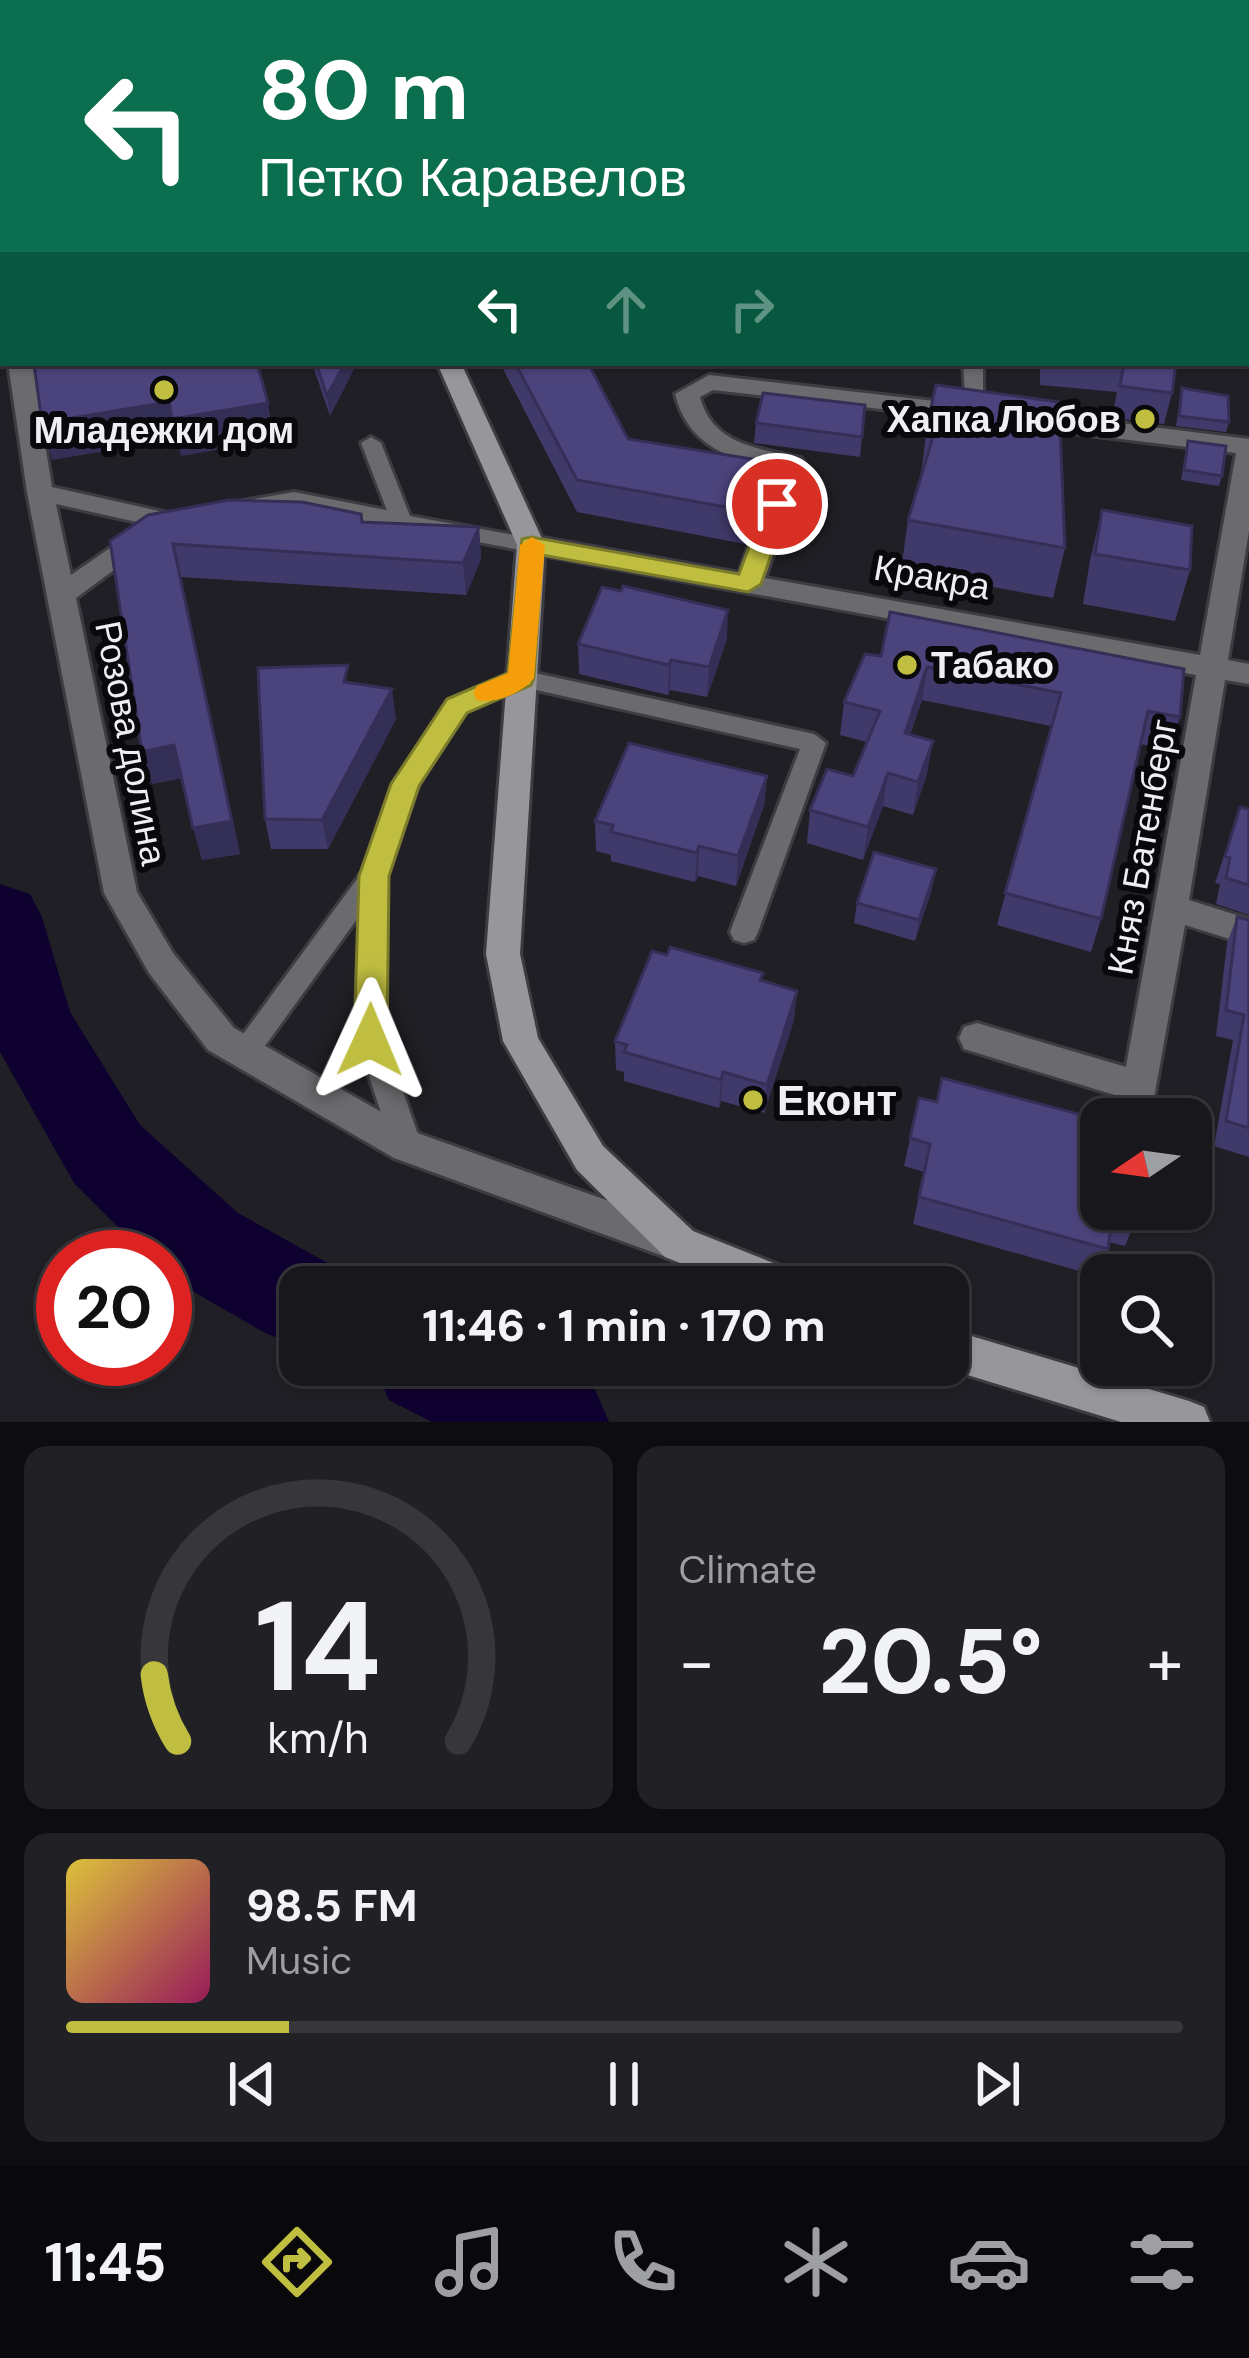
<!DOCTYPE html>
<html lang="en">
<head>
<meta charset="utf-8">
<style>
  :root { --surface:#17171c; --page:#202025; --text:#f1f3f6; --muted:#9e9fa3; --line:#36363b; --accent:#c0be41 }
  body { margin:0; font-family:"DM Sans",sans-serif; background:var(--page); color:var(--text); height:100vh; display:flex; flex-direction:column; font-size:45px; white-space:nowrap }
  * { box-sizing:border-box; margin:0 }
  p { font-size:39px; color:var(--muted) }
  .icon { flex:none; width:66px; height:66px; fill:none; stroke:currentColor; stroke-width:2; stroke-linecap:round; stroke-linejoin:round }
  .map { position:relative; height:1422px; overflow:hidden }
  .side { display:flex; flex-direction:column; gap:24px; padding:24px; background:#0d0d0f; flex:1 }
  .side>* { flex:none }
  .guide { position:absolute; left:0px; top:0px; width:1251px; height:366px; box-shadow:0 3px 9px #0004,0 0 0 3px var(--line); background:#0b6e4f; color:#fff; overflow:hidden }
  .needle { width:78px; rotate:257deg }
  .buttons { position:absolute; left:1080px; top:1098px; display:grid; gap:24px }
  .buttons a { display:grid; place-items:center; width:132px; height:132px; border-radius:24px; background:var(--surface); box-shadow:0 3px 9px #0004,0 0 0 3px var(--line); font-size:60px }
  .speed { position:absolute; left:36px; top:1230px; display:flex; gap:24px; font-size:60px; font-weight:700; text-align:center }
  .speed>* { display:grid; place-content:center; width:156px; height:156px; border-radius:50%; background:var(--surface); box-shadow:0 3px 9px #0004,0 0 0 3px var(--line); line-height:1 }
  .speed .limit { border:18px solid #d22; background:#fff; color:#111 }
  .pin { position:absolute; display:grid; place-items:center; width:102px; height:102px; color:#fff; margin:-51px; border:6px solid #fff; border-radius:50%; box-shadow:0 3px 12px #0007 }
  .me { position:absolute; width:132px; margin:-66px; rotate:1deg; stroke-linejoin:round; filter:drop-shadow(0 0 9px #0008) }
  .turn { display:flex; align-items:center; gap:42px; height:252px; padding:0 60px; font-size:54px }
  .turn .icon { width:156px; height:156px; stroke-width:2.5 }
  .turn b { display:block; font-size:84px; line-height:102px }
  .lanes { display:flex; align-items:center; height:114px; padding:0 60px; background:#0003; justify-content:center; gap:60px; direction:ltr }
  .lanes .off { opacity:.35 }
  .big { font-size:90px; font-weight:800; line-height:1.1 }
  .side .tile { flex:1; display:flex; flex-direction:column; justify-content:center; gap:18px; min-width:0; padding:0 42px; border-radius:24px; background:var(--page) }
  .side .dial { align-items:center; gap:0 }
  .dial svg { height:312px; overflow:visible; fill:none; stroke:var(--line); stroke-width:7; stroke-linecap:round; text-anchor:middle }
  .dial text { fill:var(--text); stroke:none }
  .song { display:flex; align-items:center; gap:36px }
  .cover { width:144px; height:144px; border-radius:18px; background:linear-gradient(135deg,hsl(50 70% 55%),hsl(330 70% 35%)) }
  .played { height:12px; border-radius:6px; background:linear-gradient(90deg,var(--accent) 20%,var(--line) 20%) }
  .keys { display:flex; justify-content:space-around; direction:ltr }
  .heat { display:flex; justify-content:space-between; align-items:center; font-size:66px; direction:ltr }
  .side .tiles { flex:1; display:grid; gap:24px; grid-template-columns:1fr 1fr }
  .tile:last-child { grid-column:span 2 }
  .trip { position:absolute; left:279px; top:1266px; width:690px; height:120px; border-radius:24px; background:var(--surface); box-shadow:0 3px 9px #0004,0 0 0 3px var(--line); font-weight:800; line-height:120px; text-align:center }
  .tabs { display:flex; height:192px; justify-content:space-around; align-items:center; background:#09090b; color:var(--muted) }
  .tabs .icon { width:84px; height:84px }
  .tabs .active { color:var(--accent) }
  .tabs b { font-size:54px; color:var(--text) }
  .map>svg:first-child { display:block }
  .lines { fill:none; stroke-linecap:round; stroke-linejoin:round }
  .river { fill:#0e002f; fill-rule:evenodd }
  .lane-casing { stroke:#3c3c42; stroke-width:6 }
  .street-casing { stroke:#3c3c42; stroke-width:6 }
  .secondary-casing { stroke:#3c3c42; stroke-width:6 }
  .lane { fill:#6b6b6e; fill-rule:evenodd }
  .street { fill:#6b6b6e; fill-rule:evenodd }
  .secondary { fill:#96969b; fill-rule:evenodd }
  .wall { fill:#403a6a }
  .shaded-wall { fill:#342f56 }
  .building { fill:#4b437b; stroke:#342f56; stroke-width:3 }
  .route { fill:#c0be41; stroke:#7d7c2a; stroke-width:3 }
  .slow { fill:#f59e0b }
  .poi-dot { fill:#c0be41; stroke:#09090c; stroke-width:4.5 }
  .labels { text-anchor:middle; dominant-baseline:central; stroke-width:12; stroke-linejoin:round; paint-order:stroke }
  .poi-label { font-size:36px; font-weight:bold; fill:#efeff3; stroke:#09090c; text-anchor:end }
  .street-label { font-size:36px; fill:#efeff3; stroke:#09090c }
  .near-poi-label { font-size:42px; font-weight:bold; fill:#efeff3; stroke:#09090c; text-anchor:start }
</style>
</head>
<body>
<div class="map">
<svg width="1249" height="1422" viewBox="0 0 1249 1422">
  <rect width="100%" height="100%" fill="#1f1f25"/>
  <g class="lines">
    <path class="river" d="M0 884 30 894 42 917 70 1012 140 1125 238 1213 335 1267 344 1287H300V1347L265 1333 168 1277 165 1257H148L74 1183 0 1052Z
      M374 1365H542L593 1385 609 1422H432L389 1400Z"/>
    <defs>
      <path id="lane" d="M963 363H983V417H969L966 413Z
        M371 437 381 443 410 516 531 538 539 540 542 545 539 550 531 552 393 526 361 443Z
        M521 670 814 734 826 743 758 932 754 940 744 943 734 940 730 932 800 749 523 687 465 712 418 786 387 876 385 1040 422 1146 418 1155 407 1159 396 1155 392 1146 357 1040 360 915 254 1061 244 1064 234 1061 230 1052 362 872 394 784 449 700Z"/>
      <path id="street" d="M1001 0H1032L1034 3H1003Z
        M0 128H3V140H0Z
        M2 242 3 243V261L0 260Z
        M1248 257H1249V271H1248Z
        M8 363H32L52 487 168 513 187 510 200 518 196 524 168 529 56 504 71 575 133 532 143 529 157 538 76 598 137 892 173 953 234 1028 420 1134 688 1229 694 1242 688 1255 674 1260 394 1158 208 1050 149 973 104 893 27 492Z
        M709 375 969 405 981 412 969 419 713 390 700 397C713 446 759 448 801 458L805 464 765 578 1200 655 1236 453 1023 427 1010 419 1023 411 1249 439V531L1228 660 1249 664V684L1225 680 1189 900 1249 919V945L1185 925 1154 1098 1141 1103 977 1053 964 1049 959 1038 964 1027 977 1023 1126 1067 1196 675 521 551 517 545 531 536 739 573 777 469C729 459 688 446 675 394Z
        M294 492 401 513 414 521 401 529 294 508 246 516 233 508 237 502Z"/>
      <path id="secondary" d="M480 0H505L478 3Z
        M0 2 6 3 3 15H0Z
        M0 29 3 30V44L0 43Z
        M437 363H461L545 545 520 954 538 1038 603 1146 693 1231 801 1274 807 1287H740L665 1257 577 1170 503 1041 486 954 517 545Z
        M948 1329 1189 1401 1204 1407 1210 1422H1121L948 1369 939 1365H948Z"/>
    </defs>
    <use href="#lane" class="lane-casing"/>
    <use href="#street" class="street-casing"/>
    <use href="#secondary" class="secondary-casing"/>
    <use href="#lane" class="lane"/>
    <use href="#street" class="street"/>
    <use href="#secondary" class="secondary"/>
  </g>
  <path class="wall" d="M42 0H133L137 3H46Z
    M843 0H945L949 3H843Z
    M1102 0H1170L1168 3H1116Z
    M312 363H357L330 416Z
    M500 363H588L628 439 756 492 745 544 577 512Z
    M1040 363H1176L1172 393 1164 424 1112 418 1117 392 1040 385Z
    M1182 388 1229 422 1226 432 1176 426Z
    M1059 402 1065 548 1053 598 901 570 908 520 921 475 927 426Z
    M865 405 860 457 754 443 756 423Z
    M1188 441 1222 476 1219 486 1181 480Z
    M1102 510 1190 570 1175 621 1083 604 1090 560Z
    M362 522 479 527 481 559 466 595 181 577 240 854 202 860 182 778 152 784 110 541Z
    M727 639 707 697 670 690 668 695 579 674 578 644Z
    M865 654 1180 717 1169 750 1140 744 1101 919 1091 952 997 925 1051 726 922 700 910 735 927 774 913 815 883 806 863 860 807 843 810 810 853 776 867 742 840 735 844 702Z
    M351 683 396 719 328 849H271L265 819Z
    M767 776 764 805 736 886 698 876 695 882 611 861V855L596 851 595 821Z
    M1240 807 1249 809V915L1216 904 1220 884 1215 883Z
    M932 889 915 941 854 923 857 903Z
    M1237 917 1249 920V1157L1214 1146 1233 1040 1216 1036 1227 943Z
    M667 955 763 981 794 1020 764 1113 721 1101 719 1108 624 1081V1072L616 1070 615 1041Z
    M919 1098 1136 1219 1125 1246 1109 1242 1108 1249 1097 1276 913 1224 924 1172 904 1166Z"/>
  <path class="shaded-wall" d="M747 0H785L767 3H744Z
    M345 363H357L330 416 327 396Z
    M169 402 177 439 52 460 42 423Z
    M268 403 274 440 181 456 172 419Z
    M758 460 756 492 745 544 747 511Z
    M479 527 481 559 466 595 463 563Z
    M181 577 240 854 202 860 193 828Z
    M728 610 727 639 707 697 709 667Z
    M671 660 670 690 668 695 669 665Z
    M927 667 922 700 899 767 905 733Z
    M392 689 396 719 328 849 322 820Z
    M933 741 927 774 913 815 918 782Z
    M174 745 183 778 152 784 142 752Z
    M888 773 883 806 863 860 868 827Z
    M767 776 764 805 736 886 738 856Z
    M699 846 698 876 695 882 697 853Z
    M936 869 932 889 915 941 919 920Z
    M797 991 794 1020 764 1113 767 1085Z
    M723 1072 721 1101 719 1108 721 1080Z"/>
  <path class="building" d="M78 0H133L137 3H81Z
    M572 0H649L652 3H574Z
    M702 0H747L744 3H700Z
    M866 0H945L949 3H869Z
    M1032 0H1049L1052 3H1030Z
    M1249 47V218H1248Z
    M34 363H257L268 403 172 419 169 402 42 423Z
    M316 363H345L327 396Z
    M515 363H588L628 439 758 460 747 511 577 480Z
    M1124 363H1176L1172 393 1120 386Z
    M936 385 1059 402 1065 548 908 520 936 427 927 426Z
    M1182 388 1228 396 1229 422 1179 416Z
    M763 393 865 405 862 437 756 423Z
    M1188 441 1226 446 1222 476 1184 470Z
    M229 500 302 502 361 514 362 522 479 527 463 563 173 544 232 821 193 828 174 745 142 752 110 541 148 515Z
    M1102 510 1192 526 1190 570 1095 554Z
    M623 586 728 610 709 667 671 660 669 665 578 644 602 587 621 591Z
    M890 612 1184 669 1180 717 1148 711 1101 919 1005 893 1061 693 927 667 905 733 933 741 918 782 888 773 868 827 810 810 827 769 853 776 880 711 844 702 865 654 881 656Z
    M348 665 344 682 392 689 322 820 265 819 258 668Z
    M629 743 767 776 738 856 699 846 697 853 611 832 613 825 595 821Z
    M1240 807 1249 809V885L1226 878 1230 858 1225 856Z
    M874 852 936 869 919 920 857 903Z
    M1237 917 1249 920V1128L1226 1121 1244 1015 1226 1010Z
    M670 947 763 973 760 980 797 991 767 1085 723 1072 721 1080 624 1052 627 1045 615 1041 652 951 667 955Z
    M942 1078 1101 1120V1209H1137L1136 1219 1113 1213 1108 1249 919 1197 930 1144 910 1138 919 1098 937 1102Z"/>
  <path class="route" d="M777 496 789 504 761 584 748 592 542 555 534 678 531 685 467 713 419 786 389 876 387 1040 382 1050 370 1054 359 1050 354 1040 359 876 391 784 447 699 508 673 522 539 531 537 739 574 765 504Z"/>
  <path class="slow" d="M532 537 545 545 534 678C524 692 494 705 477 700L473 693 477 686 508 673 520 545Z"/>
  <g class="poi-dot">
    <circle cx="164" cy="390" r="12"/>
    <circle cx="1145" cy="419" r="12"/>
    <circle cx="907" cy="665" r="12"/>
    <circle cx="753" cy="1100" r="12"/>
  </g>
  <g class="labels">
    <g class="poi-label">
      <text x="1121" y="419">Хапка Любов</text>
      <text x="164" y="430" text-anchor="middle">Младежки дом</text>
      <text x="931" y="665" text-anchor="start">Табако</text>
    </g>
    <g class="street-label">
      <text transform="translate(932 577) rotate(10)">Кракра</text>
      <text transform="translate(131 743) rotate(79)">Розова долина</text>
      <text transform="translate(1142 847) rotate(-80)">Княз Батенберг</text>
    </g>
    <g class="near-poi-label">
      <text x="777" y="1100">Еконт</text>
    </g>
  </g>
</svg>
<div class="buttons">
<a><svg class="needle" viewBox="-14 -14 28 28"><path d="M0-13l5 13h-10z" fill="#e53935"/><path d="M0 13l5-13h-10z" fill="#9e9fa3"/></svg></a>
<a><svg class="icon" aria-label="search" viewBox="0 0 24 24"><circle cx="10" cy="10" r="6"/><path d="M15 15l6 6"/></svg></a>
</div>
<div class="speed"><div class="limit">20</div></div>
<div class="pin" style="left:777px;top:504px;background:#d93025"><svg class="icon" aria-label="arrive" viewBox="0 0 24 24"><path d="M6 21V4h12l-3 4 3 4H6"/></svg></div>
<svg class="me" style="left:370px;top:1040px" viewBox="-20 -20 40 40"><path d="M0-17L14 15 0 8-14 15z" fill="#c0be41" stroke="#fff" stroke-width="4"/></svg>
<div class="trip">11:46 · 1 min · 170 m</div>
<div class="guide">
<div class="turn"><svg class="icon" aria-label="left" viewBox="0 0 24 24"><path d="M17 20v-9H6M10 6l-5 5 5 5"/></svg><div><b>80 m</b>Петко Каравелов</div></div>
<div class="lanes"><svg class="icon" aria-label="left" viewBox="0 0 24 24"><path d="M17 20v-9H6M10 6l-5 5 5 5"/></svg><svg class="icon off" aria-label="ahead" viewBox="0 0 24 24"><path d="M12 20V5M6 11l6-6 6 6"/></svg><svg class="icon off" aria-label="right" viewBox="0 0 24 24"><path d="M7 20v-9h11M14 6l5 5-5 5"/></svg></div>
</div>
</div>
<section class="side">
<div class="tiles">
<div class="tile dial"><svg viewBox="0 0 100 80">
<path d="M14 69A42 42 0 1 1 86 69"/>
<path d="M14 69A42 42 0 0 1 8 52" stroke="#c0be41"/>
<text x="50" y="56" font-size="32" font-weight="700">14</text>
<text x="50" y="72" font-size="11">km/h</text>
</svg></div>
<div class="tile"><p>Climate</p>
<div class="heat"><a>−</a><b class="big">20.5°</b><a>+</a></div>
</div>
<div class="tile">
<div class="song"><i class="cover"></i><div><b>98.5 FM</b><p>Music</p></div></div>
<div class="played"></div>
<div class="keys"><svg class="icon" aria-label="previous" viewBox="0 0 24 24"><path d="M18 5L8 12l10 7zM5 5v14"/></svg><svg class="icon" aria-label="pause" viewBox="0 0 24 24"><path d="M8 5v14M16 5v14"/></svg><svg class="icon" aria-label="next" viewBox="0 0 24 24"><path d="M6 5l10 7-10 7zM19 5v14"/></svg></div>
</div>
</div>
</section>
<nav class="tabs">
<b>11:45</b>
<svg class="icon active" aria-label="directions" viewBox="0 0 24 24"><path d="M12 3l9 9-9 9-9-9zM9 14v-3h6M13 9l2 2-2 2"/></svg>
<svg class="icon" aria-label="music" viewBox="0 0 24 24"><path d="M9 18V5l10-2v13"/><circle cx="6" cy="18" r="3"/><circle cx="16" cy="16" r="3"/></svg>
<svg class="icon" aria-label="phone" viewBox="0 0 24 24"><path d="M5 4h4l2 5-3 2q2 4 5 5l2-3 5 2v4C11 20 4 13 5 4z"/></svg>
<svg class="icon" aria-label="climate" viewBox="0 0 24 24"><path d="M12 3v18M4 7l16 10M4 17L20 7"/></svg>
<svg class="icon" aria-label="car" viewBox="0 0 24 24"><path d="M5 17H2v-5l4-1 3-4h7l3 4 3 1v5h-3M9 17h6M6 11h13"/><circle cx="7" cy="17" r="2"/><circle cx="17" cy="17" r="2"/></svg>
<svg class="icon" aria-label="filters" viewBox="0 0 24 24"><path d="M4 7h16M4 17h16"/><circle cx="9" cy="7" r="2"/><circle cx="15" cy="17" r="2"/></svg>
</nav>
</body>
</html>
